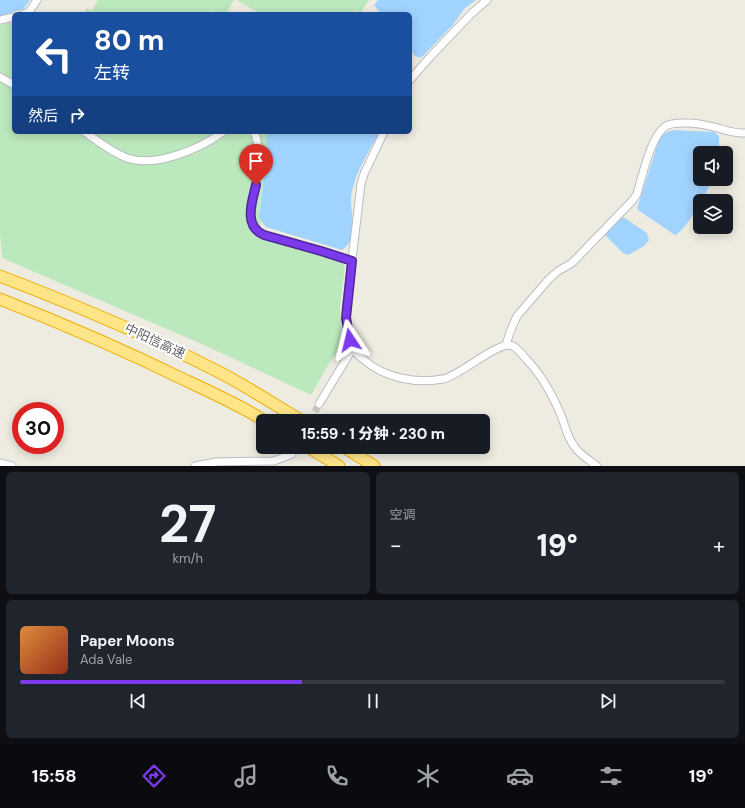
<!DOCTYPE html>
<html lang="zh">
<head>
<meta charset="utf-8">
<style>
  :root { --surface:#171b24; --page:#20242c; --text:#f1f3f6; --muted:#9ea1a6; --line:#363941; --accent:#7c3aed }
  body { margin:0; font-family:"DM Sans","Noto Sans SC",sans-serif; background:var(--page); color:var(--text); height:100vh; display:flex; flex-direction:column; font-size:15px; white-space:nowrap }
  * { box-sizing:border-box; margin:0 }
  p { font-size:13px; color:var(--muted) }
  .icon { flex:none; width:22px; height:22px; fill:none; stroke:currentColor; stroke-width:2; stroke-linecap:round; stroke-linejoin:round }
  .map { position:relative; height:466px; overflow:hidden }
  .details { display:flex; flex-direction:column; gap:6px; padding:6px; background:#0d0f14; flex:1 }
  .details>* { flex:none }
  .top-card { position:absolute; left:12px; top:12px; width:400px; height:122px; border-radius:6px; box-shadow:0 2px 10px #0003; background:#1a4fa0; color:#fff; overflow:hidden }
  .controls { position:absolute; left:693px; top:146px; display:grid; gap:8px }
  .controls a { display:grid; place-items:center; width:40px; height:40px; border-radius:6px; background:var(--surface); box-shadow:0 2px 10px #0003; font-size:20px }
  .speed { position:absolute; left:12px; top:402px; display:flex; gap:8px; font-size:20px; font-weight:700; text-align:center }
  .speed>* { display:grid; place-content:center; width:52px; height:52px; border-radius:50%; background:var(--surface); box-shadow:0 2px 10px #0003; line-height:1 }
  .speed .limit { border:6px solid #d22; background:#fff; color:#111 }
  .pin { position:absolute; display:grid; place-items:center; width:34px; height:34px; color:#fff; margin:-41px -17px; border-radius:50% 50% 50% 0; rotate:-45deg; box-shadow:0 0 4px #0007 }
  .pin .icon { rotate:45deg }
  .me { position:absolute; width:44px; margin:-22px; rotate:350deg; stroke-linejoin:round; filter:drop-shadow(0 0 3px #0008) }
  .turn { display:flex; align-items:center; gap:14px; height:84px; padding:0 16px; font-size:18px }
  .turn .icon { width:52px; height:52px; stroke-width:2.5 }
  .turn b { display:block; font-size:28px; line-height:34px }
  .then { display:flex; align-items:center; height:38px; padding:0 16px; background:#0003; gap:8px; font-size:15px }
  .big { font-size:30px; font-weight:800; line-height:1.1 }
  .details .card { flex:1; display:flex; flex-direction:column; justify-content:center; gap:6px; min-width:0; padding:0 14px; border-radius:6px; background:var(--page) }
  .details .dial { align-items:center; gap:0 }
  .dial b { font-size:52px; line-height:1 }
  .song { display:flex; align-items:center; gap:12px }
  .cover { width:48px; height:48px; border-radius:6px; background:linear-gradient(135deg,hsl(30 70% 55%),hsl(10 70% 35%)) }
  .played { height:4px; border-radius:2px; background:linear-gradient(90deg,var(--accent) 40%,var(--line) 40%) }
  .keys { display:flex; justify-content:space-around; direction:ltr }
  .heat { display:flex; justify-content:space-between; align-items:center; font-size:22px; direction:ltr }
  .details .tiles { flex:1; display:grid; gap:6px; grid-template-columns:1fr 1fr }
  .card:last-child { grid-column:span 2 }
  .trip { position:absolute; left:256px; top:414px; width:234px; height:40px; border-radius:6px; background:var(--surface); box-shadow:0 2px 10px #0003; font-weight:800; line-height:40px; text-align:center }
  .menu { display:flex; height:64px; justify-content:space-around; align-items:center; background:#090b0e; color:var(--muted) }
  .menu .icon { width:28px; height:28px }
  .menu .current { color:var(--accent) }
  .menu b { font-size:18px; color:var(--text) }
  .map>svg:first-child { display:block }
  .green { fill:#bbe8bd }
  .water { fill:#a1d3ff }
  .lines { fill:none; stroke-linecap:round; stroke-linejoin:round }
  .minor-tunnel { stroke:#c9c8c2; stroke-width:7; stroke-dasharray:7 3.5; stroke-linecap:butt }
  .minor-casing { stroke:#babcc2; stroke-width:9 }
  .highway-casing { stroke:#f0ad00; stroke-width:13 }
  .minor { stroke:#fff; stroke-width:7 }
  .highway { stroke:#ffe588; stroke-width:11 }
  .route-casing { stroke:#51269a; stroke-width:10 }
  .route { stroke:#7c3aed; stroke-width:7 }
  .labels { text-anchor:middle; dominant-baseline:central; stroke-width:4; stroke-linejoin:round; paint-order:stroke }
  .street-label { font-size:13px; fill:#5a5e64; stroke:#fff }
</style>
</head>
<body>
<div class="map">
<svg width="745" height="466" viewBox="0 0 745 466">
  <rect width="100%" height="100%" fill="#eeece1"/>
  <path class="green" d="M98 0H234L226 14H220L212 10 209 14H83L87 8 92 11Z
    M236 0H369L361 12 354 11 348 14H255L256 11Z
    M14 22V132H267L266 163 259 212 261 221 260 237 340 261 345 266 340 308 342 342 311 395 204 345 2 258 0 231V25Z"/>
  <path class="water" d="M0 0H30L23 9 0 16Z
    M378 0H476L464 9 453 25 423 56 420 58 415 56 410 50V14H381L374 5Z
    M674 130 714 132 719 136V153H700V179H713C707 191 686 231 675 235L638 210 637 208 660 137 667 132Z
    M267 132H379C369 153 352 176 351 201 351 217 359 239 342 250L266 227 261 221 259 216 266 163Z
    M623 217 647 233 649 240 644 246 628 255 623 253 605 235 620 218Z"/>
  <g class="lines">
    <path class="minor-tunnel" d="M310 421 319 404
      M292 454 296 447"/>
    <defs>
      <path id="minor" d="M23 14 29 12 37 0
        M0 20 14 17
        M0 77 14 85
        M410 80 430 57 472 13 487 0
        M85 132C98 141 111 152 127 158 155 168 200 149 223 132
        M254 132C263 149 257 179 253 197 252 204 249 212 251 219 252 227 257 232 264 235L321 251 352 261
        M384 132 364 174 361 184 346 310C346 322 347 337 353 348 355 353 360 356 363 359 384 378 416 384 443 379 460 376 500 339 513 346 518 349 522 354 526 359 542 375 552 394 561 415 565 425 567 437 574 446 579 454 589 460 597 466
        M506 345 510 332 517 316 549 279 558 271 572 263 632 201 637 194C642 177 651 135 666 126 674 121 699 123 709 126 721 128 732 134 745 133
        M319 404 353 348
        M0 463 12 466
        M195 466 216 462 274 461 292 454"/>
      <path id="highway" d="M0 276C73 304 145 334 215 370 245 385 273 404 302 421
        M0 299C64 324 126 351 187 381 213 393 241 406 265 421
        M308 447 339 466
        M344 447 374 466"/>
    </defs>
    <use href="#minor" class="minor-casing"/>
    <use href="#highway" class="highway-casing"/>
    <use href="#minor" class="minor"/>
    <use href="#highway" class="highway"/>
  </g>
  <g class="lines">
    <defs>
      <path id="route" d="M256 185C252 202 243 226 264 235L321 251 352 261 346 318 350 340"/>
    </defs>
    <use href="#route" class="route-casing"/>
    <use href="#route" class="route"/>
  </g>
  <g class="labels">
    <g class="street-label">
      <text transform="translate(155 341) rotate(25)">中阳信高速</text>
    </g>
  </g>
</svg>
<div class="controls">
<a><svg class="icon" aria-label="sound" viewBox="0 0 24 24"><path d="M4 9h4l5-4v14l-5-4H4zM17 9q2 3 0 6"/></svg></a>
<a><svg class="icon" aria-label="layers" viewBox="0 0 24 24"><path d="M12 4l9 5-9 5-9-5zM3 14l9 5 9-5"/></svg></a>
</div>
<div class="speed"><div class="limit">30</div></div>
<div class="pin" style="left:256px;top:185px;background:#d93025"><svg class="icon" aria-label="arrive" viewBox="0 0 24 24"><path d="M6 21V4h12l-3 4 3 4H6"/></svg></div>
<svg class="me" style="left:350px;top:340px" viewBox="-20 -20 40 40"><path d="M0-17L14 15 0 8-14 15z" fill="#7c3aed" stroke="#fff" stroke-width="4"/></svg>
<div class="trip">15:59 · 1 分钟 · 230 m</div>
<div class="top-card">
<div class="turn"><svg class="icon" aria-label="left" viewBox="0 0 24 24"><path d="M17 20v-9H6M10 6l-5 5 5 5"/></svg><div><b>80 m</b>左转</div></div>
<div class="then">然后<svg class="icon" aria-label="right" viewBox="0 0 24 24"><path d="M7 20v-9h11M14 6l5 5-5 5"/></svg></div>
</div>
</div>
<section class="details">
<div class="tiles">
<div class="card dial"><b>27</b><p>km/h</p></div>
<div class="card"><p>空调</p>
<div class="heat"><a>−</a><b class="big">19°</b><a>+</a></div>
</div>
<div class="card">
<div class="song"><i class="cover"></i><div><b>Paper Moons</b><p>Ada Vale</p></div></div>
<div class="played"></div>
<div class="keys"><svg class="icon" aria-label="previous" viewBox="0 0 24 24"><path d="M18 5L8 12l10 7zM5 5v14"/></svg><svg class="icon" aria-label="pause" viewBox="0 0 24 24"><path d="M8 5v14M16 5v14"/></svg><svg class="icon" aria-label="next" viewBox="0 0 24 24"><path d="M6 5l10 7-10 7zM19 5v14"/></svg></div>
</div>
</div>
</section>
<nav class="menu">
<b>15:58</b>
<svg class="icon current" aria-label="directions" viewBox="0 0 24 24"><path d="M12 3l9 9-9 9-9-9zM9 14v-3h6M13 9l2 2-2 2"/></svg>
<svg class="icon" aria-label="music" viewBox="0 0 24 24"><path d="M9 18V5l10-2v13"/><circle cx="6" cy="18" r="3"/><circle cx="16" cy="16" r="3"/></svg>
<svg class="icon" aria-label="phone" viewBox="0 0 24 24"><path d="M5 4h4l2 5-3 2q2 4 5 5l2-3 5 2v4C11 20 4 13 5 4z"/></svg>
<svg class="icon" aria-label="climate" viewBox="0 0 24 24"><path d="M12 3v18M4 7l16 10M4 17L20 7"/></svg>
<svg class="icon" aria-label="car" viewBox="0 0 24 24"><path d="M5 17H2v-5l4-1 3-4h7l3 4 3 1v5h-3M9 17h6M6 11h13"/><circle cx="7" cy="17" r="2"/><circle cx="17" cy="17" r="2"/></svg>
<svg class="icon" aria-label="filters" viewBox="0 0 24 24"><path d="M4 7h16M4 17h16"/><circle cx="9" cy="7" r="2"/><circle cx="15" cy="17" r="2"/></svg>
<b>19°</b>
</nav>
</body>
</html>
